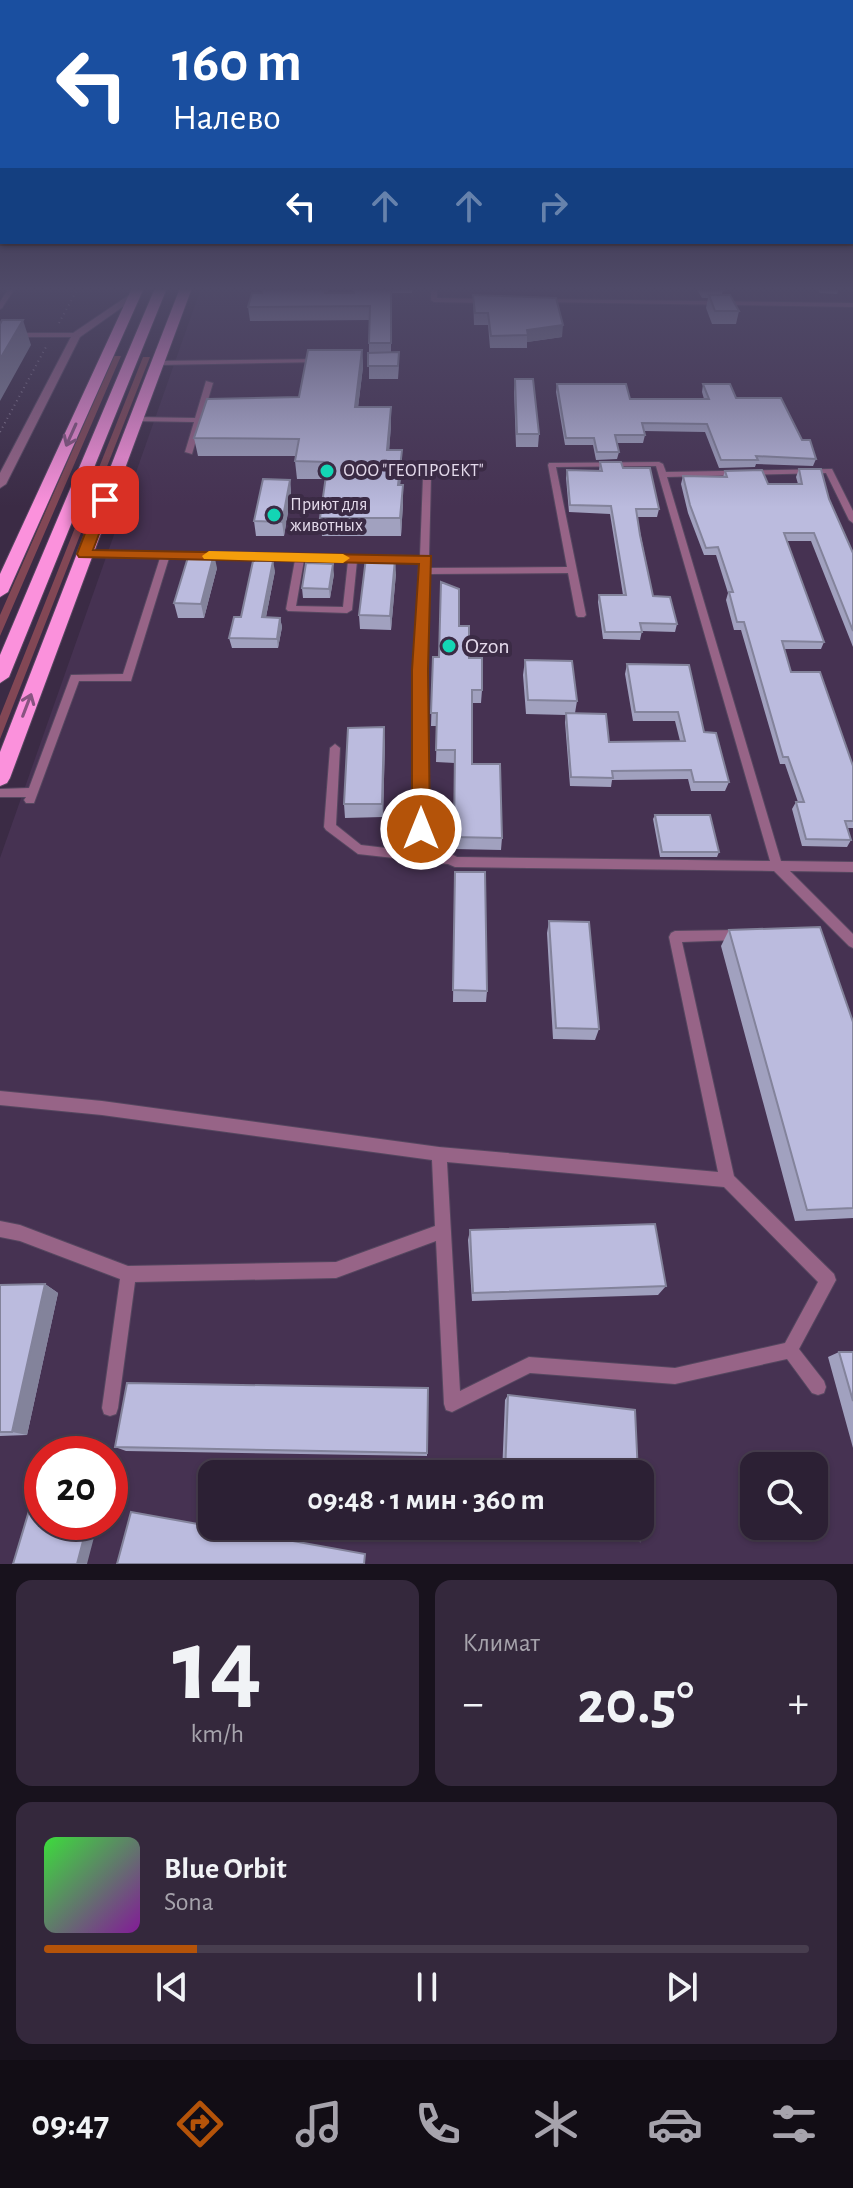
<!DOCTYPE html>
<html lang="ru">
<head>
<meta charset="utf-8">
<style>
  :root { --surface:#2c2034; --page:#34283c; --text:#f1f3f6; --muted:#a6a3ac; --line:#483e4f; --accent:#b45309 }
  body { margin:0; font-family:"Alegreya Sans",sans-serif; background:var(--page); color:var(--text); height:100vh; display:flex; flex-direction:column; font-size:30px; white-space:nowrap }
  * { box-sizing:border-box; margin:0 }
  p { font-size:26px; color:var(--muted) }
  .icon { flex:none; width:44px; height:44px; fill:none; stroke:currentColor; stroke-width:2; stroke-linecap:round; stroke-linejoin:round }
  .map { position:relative; height:1564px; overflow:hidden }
  .side { display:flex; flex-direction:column; gap:16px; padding:16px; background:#18121d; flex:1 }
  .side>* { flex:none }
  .top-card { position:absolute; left:0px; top:0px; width:854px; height:244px; box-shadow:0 2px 6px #0004,0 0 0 2px var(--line); background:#1a4fa0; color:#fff; overflow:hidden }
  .controls { position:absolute; left:740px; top:1452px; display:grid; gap:16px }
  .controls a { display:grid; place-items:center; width:88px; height:88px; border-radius:16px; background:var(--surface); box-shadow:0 2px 6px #0004,0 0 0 2px var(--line); font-size:40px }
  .speed { position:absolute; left:24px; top:1436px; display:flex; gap:16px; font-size:40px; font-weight:700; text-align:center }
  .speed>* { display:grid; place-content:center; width:104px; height:104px; border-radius:50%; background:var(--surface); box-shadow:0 2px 6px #0004,0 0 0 2px var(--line); line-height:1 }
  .speed .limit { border:12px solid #d22; background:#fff; color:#111 }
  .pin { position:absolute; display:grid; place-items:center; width:68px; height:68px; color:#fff; margin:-34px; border-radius:16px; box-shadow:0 4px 12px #0006 }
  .me { position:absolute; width:88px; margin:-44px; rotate:0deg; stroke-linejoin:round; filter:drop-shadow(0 0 6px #0008) }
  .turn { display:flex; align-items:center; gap:28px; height:168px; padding:0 40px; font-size:36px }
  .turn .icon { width:104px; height:104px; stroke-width:2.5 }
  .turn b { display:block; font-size:56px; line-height:68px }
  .lanes { display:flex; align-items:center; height:76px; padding:0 40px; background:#0003; justify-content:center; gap:40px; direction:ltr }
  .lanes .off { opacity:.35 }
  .big { font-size:60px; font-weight:700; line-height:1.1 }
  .side .tile { flex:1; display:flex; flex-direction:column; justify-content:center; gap:12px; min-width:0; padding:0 28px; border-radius:16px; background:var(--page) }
  .side .dial { align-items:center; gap:0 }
  .dial b { font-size:104px; line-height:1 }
  .song { display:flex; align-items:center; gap:24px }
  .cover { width:96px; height:96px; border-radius:12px; background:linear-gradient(135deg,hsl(120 70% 55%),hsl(290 70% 35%)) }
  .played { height:8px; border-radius:4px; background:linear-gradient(90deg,var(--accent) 20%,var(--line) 20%) }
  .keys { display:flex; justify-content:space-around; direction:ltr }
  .heat { display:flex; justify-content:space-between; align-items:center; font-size:44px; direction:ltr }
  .side .tiles { flex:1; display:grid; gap:16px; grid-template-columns:1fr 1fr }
  .tile:last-child { grid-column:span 2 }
  .trip { position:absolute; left:198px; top:1460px; width:456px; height:80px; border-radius:16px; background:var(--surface); box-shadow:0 2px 6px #0004,0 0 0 2px var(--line); font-weight:700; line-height:80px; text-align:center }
  .tabs { display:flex; height:128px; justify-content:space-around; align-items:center; background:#120d15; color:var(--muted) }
  .tabs .icon { width:56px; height:56px }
  .tabs .selected { color:var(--accent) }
  .tabs b { font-size:36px; color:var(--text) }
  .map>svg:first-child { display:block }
  .built { fill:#463252; fill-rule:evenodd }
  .green { fill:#824755 }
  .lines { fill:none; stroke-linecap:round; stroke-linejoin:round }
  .service-casing { stroke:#564760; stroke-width:2 }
  .minor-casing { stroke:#564760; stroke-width:2 }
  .primary-casing { stroke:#564760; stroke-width:2 }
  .path { stroke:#82748b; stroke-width:2; stroke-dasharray:1 4; stroke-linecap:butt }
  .service { fill:#976487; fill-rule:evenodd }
  .minor { fill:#976487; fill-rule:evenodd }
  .primary { fill:#fb91dc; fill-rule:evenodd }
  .wall { fill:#a1a1bf }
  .shaded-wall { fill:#83839b }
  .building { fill:#bbbbde; stroke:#83839b; stroke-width:2 }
  .oneway { stroke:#885481 }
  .route { fill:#b45309; stroke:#753606; stroke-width:2 }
  .slow { fill:#f59e0b }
  .poi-dot { fill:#13d5b4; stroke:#3b2b45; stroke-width:3 }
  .labels { text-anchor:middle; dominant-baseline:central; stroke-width:8; stroke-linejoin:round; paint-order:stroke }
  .far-poi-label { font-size:18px; fill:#e4daeb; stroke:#3b2b45; text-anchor:start }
  .poi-label { font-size:22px; fill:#e4daeb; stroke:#3b2b45; text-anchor:start }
</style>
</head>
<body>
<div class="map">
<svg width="853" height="1564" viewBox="0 0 853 1564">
  <rect width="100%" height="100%" fill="#3b2b45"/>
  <path class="built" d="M201 288H853V1564H0V858ZM42 1454H110V1522H42ZM754 1466H814V1526H754ZM212 1474H640V1526H212Z"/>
  <path class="green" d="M114 356H121L0 636V615Z
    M143 357H150L0 739V716Z"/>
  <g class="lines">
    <defs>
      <path id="service" d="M9 288H15L2 308 0 309V302Z
        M431 288H437V298L485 299 488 301 485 303 434 302 431 300Z
        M542 299 853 303V307L540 302 539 301Z
        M0 333H76L79 335 76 337H0Z
        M320 359 322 360V362L157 365 154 363 157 361Z
        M206 381 213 383 192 454 185 452 194 422 135 421 131 419 135 417 195 418Z
        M659 462 663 464 666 472 832 469 853 511V523L849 520 826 473 667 477 781 861 853 862V872L790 871 853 934V948L849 946 774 871 455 867 448 864 358 854 326 830 324 827 330 748 335 744 340 748 336 825 361 845 428 853 415 829V670L419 562 357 561 352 610 347 613 288 611 286 609 295 560 169 558 131 681H79L34 803H26L24 800 26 797H0V789L29 788 71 675 123 674 160 558 84 557 81 556V552L420 556 423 477 427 475 431 477 429 557 430 559 428 561V568L567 567 548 465 549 463ZM656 466 770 861 457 857 435 846 427 829 425 670 428 574 568 573 576 615 578 617H584L586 615 556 467ZM304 560 348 561 343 607 296 606Z
        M738 930 742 931 744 935 742 939 738 940 682 942 734 1176 834 1274 836 1280 799 1349 824 1381 826 1387 824 1393 818 1395 812 1393 787 1359 675 1384 530 1373 452 1412 446 1410 444 1404 436 1241 336 1278 135 1282 118 1408 116 1414 110 1416 104 1414 102 1408 120 1279 20 1241 0 1237V1221L20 1225 128 1266 336 1262 435 1226 432 1160 102 1115 0 1105V1091L102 1101 439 1147 718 1172 669 937 671 933 675 931ZM447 1162 724 1187 818 1282 785 1343 675 1368 529 1357 460 1391Z"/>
      <path id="minor" d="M135 291 140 294 138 296 80 337 6 484 0 488V473L73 333Z"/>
      <path id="primary" d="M132 288H144L8 592 0 597V574Z
        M155 288H167L9 677 0 683V655Z
        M180 288H192L10 778 7 783 0 786V752Z"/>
    </defs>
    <use href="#service" class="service-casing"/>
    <use href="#minor" class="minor-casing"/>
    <use href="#primary" class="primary-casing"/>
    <path class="path" d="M59 323 78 288
      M0 432 46 347"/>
    <use href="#service" class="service"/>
    <use href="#minor" class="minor"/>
    <use href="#primary" class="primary"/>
  </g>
  <path class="wall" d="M263 288H329L328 293H354L355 288H412V293H391V352L399 365 398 379H369V320L250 321 248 307 262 293Z
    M696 288H722L723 290 722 295 739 311 736 324H712L706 308 708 298H702Z
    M817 288H839L837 294 820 293Z
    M473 295 562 337 527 342V348H490L488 325H474Z
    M362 350 363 367 358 407 391 425 389 450H402V467L400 485 403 503 401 536H322L320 518 326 479H297L295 461 296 456H198L194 438 299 397Z
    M515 379 539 434 538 447H516L514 392Z
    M557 384 630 399H704L702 392 703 384 736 398 802 440 816 459 813 466 756 464 755 467 719 468 705 432 644 431 645 435 643 443H616L619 452 617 459 596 460 593 445H565L556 392Z
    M600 462 623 468 659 509 657 517H637L653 596 677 624 675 632 642 631 640 640 603 639 598 602 599 595H623L610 514 569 512 566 478 567 470 599 471Z
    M799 469 829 499 853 553V647L811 541H787L824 642 821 649H784L791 672 853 766V828H848L851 840 847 847 802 846 792 809 796 802H798L785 764H780L741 630H734L726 600 728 593 716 555H704L688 513 681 484 683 476 723 477 725 471 768 484H798L796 477Z
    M290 480 291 494 284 536H256L254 521Z
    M217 568 204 618H178L174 603Z
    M275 571 266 617 280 618 282 627 278 648H232L229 638 241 617Z
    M396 573 391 630 360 629 359 615Z
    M334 574 330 598H303L302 588Z
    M459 626 469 658 482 690 481 703H472V764L502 838 501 850 454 849 455 763 436 762 437 726H431L433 657H439Z
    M525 660 577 701 575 713 609 742 680 741 675 721H633L625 674 627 664 704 732 729 782 725 791H691L688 779 612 780 611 787 570 786 565 722 566 715 526 714 523 675Z
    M385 741 383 817 345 818 344 804Z
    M655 815 719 852 717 857H660L653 819Z
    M455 872 487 991 486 1002H453Z
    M549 921 599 1029 595 1040 553 1039 547 933Z
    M729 930 853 1022V1218L795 1221 721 946Z
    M470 1230 666 1286 658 1295 472 1301 468 1240Z
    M45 1284 58 1293 27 1435 0 1436V1285Z
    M839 1352H853V1448L828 1357Z
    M428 1388 427 1456 126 1451 115 1447Z
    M508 1395 638 1474H502L505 1400Z
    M518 1526H639L640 1541H632Z"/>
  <path class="shaded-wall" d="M23 320 31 345 0 401V359Z
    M563 325 562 337 527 342V330Z
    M362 350 363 367 356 424 355 407Z
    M391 407V425L388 467 387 450Z
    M402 450V467L398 503V485Z
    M290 480 291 494 284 536 282 522Z
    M403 485V503L401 536 400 518Z
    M214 554 217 568 204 618 201 604Z
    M395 559 396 573 391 630 390 616Z
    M273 561 275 571 264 627 262 617Z
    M333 564 334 574 330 598 329 589Z
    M280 618 282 627 278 648 277 639Z
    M384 727 385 741 383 817 382 804Z
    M45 1284 58 1293 27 1435 12 1432Z
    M88 1522H98L87 1564H77Z"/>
  <path class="building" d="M263 288H326L325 293H354L355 288H391V343H369L370 306 248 307 252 293H262Z
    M703 288H722L723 290 704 289Z
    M473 295 556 298 563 325 527 330 528 335 491 336 488 313H475Z
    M709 295H730L739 311H715Z
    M2 320H23L0 359V324Z
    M308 350H362L355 407H391L387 450H402L398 485H403L400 518H320L328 462 295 461 299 439 194 438 207 399 299 397Z
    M399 352 398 366H368V353Z
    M515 379H533L539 434H517Z
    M557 384H626L630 399H709L703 384H730L736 398H781L802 440H810L816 459 756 456 758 460H721L707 424 642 423 645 435H615L619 452H597L594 438H566Z
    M600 462H621L623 468H650L659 509H636L640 535 653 596 670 597 677 624 640 623 642 632H605L599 595H626L611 506 570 505 567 470 602 471Z
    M799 469H821L829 499 853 553V631L814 533H784L824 642 782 641 791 672H820L853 766V821H845L851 840 806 839 796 802H804L788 757H783L744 622H737L729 592H733L718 547 706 548 690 505 683 476 727 477 725 471 762 470 768 484H802Z
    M263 479 290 480 282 522 254 521Z
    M189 554H214L201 604 174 603Z
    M366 558 395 559 390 616 359 615Z
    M253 561H273L262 617 280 618 277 639 229 638 234 617H241Z
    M306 563 333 564 329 589 302 588Z
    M441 582 459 589V626H469V658H482V690H472V764H500L502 838 454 837 455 750H436L437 713H431L433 657H439Z
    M525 660 572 661 577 701 528 700Z
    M627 664 689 665 704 732 716 733 729 782H694L691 770 612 771 613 778 571 777 566 713 606 714 609 742 685 741 678 712H635Z
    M384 727 382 804H344L348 728Z
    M655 815H710L719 852H662Z
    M455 872H485L487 991 453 990Z
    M549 921 589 922 599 1029 556 1028Z
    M820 927 853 1022V1208L807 1210 729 930Z
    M655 1224 666 1286 473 1293 470 1230Z
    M45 1284 12 1432H0V1285Z
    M839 1352H853V1401Z
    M127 1383 428 1388 427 1453 115 1447Z
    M508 1395 635 1410 638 1474H505Z
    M38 1481 42 1482V1522H88L77 1564H13Z
    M131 1512 365 1554 364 1564H117Z
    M525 1526H639L640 1541Z"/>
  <defs><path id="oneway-shaft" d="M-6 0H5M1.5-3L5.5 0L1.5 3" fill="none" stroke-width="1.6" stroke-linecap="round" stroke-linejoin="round" transform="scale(2)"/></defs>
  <g class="oneway">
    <use href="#oneway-shaft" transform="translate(71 435) rotate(114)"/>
    <use href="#oneway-shaft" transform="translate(27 705) rotate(-69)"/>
  </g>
  <linearGradient id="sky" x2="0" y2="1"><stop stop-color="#201826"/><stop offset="0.57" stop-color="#4f4a68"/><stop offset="1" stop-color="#4f4a68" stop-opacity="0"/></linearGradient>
  <rect width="853" height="507" fill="url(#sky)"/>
  <path class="route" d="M105 496 112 500 93 550 431 556 428 670 430 829 428 835H414L412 829V670L419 564 79 557 77 554 98 500Z"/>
  <path class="slow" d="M209 551 343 554 350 558 343 563 204 559 202 556Z"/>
  <g class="poi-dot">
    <circle cx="327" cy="471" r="8"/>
    <circle cx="274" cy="515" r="8"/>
    <circle cx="449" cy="646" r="8"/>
  </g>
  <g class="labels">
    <g class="far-poi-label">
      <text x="343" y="471">ООО "ГЕОПРОЕКТ"</text>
      <text x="290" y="505">Приют для<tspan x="290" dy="21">животных</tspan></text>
    </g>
    <g class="poi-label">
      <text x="465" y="646">Ozon</text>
    </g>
  </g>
</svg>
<div class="controls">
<a><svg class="icon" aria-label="search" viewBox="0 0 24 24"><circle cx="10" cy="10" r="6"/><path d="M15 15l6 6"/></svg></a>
</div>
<div class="speed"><div class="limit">20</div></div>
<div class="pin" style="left:105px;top:500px;background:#d93025"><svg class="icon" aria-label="arrive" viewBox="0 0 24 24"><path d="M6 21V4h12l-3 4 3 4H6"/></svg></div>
<svg class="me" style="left:421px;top:829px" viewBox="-20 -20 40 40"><circle r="17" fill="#b45309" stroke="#fff" stroke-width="3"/><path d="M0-11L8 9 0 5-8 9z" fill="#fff"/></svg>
<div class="trip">09:48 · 1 мин · 360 m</div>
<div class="top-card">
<div class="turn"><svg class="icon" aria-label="left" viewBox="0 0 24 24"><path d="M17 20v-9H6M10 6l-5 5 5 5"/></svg><div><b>160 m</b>Налево</div></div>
<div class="lanes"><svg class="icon" aria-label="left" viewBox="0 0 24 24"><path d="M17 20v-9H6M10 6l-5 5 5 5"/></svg><svg class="icon off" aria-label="ahead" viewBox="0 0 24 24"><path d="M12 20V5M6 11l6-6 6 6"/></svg><svg class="icon off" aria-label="ahead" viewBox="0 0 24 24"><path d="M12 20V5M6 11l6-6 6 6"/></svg><svg class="icon off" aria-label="right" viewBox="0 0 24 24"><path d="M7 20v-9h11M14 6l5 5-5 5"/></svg></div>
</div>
</div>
<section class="side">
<div class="tiles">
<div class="tile dial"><b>14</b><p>km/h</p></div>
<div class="tile"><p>Климат</p>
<div class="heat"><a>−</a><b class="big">20.5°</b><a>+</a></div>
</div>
<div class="tile">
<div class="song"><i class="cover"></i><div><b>Blue Orbit</b><p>Sona</p></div></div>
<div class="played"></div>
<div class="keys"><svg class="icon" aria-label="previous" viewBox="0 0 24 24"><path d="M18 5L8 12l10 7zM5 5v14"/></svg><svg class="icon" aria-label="pause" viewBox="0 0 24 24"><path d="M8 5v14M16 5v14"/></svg><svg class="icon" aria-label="next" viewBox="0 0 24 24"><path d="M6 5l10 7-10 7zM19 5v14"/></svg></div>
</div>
</div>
</section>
<nav class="tabs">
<b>09:47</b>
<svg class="icon selected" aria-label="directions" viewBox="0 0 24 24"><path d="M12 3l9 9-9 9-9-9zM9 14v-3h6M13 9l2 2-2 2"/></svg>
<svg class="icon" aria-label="music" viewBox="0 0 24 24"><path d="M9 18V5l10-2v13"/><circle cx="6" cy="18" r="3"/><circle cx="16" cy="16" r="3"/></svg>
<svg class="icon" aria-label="phone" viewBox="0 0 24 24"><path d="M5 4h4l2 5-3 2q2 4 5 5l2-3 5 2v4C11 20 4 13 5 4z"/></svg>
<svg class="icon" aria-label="climate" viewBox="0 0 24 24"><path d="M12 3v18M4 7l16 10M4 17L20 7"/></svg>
<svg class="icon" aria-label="car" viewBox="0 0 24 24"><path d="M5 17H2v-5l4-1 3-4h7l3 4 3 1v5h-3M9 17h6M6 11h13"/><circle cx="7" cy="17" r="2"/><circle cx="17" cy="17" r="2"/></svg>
<svg class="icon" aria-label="filters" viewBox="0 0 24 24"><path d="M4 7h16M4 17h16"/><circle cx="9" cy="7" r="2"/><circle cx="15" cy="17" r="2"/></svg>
</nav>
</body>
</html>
